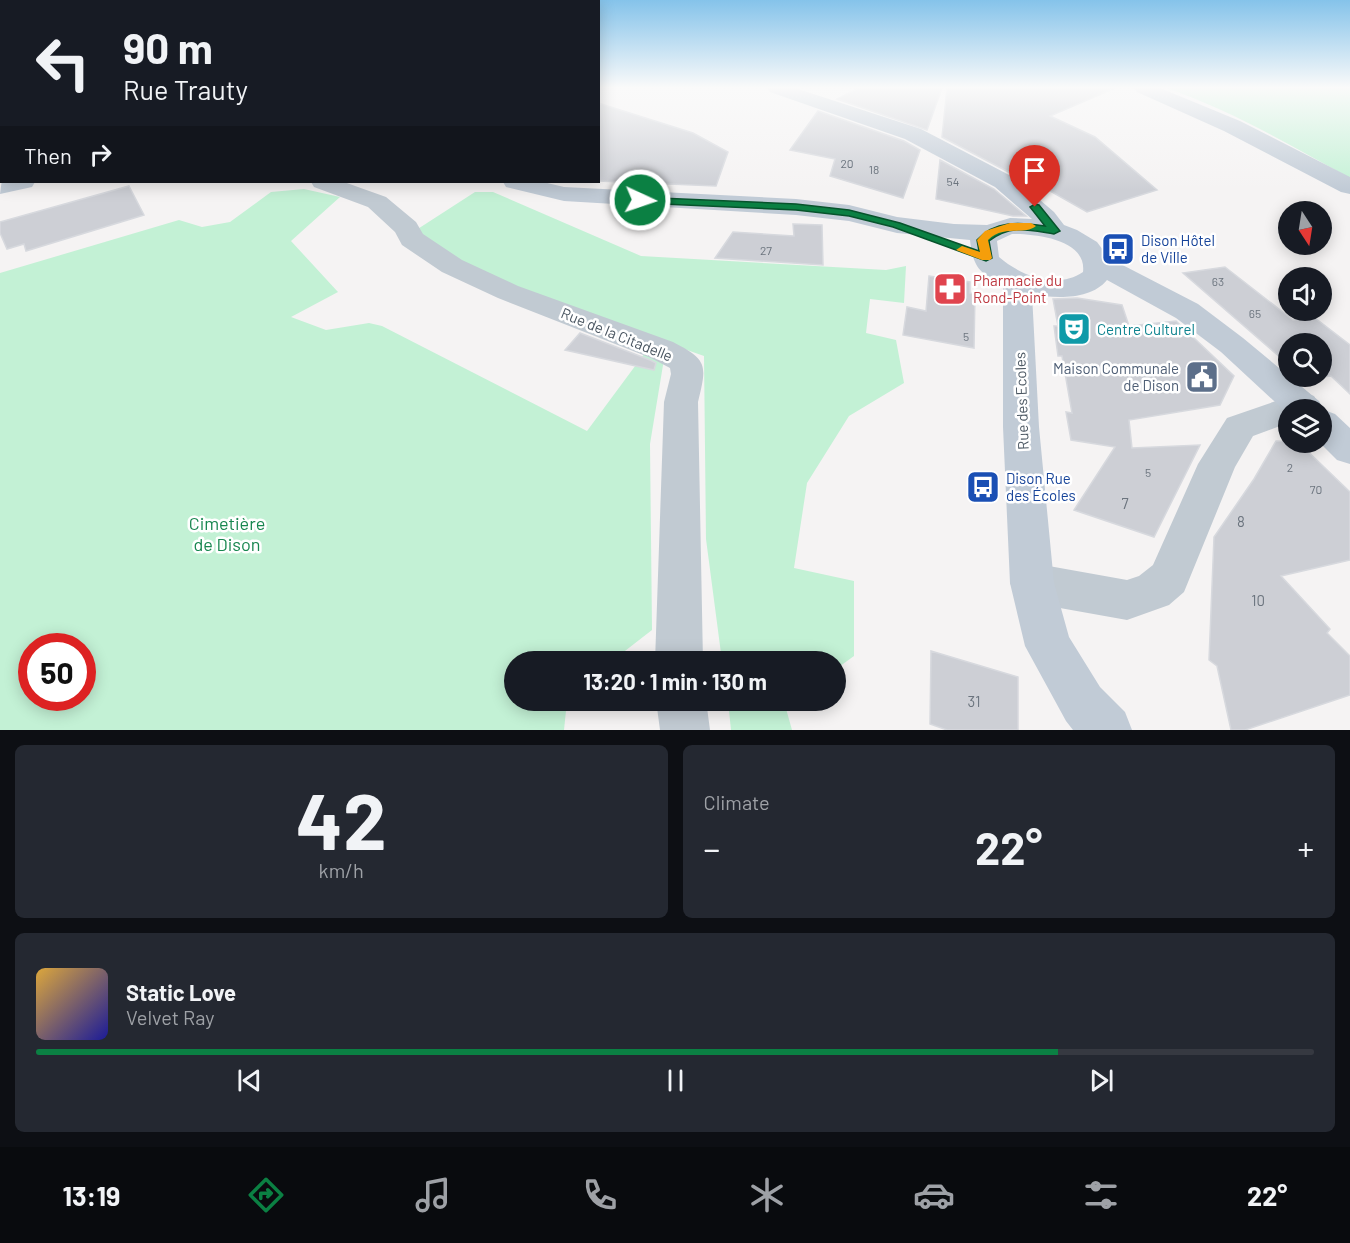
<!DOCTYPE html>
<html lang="en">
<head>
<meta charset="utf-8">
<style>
  :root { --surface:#171b24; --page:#242831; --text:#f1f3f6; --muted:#9ea1a6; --line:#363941; --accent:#0b8043 }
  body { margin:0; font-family:Barlow,sans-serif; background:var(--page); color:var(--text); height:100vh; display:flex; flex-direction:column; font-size:22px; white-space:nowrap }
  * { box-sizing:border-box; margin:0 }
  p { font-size:20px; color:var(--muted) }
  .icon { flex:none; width:33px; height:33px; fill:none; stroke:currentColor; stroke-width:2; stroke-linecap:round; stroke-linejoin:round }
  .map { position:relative; height:730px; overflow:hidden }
  .details { display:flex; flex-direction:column; gap:15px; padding:15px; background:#0d0f14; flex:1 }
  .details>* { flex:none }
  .guide { position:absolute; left:0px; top:0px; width:600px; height:183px; box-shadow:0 3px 15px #0003; background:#171b24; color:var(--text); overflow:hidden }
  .needle { width:39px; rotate:168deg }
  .fabs { position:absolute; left:1278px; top:201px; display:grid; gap:12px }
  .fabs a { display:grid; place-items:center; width:54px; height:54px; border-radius:50%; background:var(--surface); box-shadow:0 3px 15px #0003; font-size:30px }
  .speed { position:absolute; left:18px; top:633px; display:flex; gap:12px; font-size:30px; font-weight:700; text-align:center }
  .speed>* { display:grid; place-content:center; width:78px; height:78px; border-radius:50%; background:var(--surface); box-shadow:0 3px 15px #0003; line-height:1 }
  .speed .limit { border:9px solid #d22; background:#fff; color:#111 }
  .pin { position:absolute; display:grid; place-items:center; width:51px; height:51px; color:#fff; margin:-62px -26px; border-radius:50% 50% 50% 0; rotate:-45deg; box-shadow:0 0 6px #0007 }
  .pin .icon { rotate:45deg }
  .me { position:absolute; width:66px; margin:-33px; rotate:93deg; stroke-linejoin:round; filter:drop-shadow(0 0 4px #0008) }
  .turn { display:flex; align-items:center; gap:21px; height:126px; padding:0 24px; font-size:27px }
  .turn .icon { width:78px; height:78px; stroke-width:2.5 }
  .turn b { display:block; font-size:42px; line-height:51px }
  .then { display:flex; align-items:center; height:57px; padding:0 24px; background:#0003; gap:12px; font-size:22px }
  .big { font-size:45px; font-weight:700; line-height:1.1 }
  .details .widget { flex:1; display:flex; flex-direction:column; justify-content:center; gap:9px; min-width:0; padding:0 21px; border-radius:9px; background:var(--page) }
  .details .dial { align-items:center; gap:0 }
  .dial b { font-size:78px; line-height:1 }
  .song { display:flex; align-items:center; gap:18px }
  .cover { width:72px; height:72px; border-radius:9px; background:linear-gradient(135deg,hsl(40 70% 55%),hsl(240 70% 35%)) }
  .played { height:6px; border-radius:3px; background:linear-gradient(90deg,var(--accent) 80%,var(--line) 80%) }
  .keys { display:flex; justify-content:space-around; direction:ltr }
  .heat { display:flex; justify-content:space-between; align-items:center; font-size:33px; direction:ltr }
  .details .tiles { flex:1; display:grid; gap:15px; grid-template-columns:1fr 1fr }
  .widget:last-child { grid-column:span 2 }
  .trip { position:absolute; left:504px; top:651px; width:342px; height:60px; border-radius:30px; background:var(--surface); box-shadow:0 3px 15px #0003; font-weight:700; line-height:60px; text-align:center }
  .dock { display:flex; height:96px; justify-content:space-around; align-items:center; background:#090b0e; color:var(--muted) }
  .dock .icon { width:42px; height:42px }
  .dock .on { color:var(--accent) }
  .dock b { font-size:27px; color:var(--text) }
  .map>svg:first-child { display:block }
  .green { fill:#c3f1d5; fill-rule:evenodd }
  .building { fill:#cdcfd5; stroke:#d7d9de; stroke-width:1.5 }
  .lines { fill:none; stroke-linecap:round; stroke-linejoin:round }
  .street { fill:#c1cad2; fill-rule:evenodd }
  .secondary { fill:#c1cbd6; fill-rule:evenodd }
  .route { fill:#0b8043; stroke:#07532c; stroke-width:1.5 }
  .slow { fill:#f59e0b }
  .labels { text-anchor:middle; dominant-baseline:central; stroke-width:5; stroke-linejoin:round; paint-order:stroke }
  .number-label { font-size:12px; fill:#6b747e }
  .transit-label { font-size:15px; fill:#164399; stroke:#fff; text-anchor:start }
  .health-label { font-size:15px; fill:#be3a42; stroke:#fff; text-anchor:start }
  .culture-label { font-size:15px; fill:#0d838f; stroke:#fff; text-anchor:start }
  .street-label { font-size:15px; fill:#4a5661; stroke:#fff }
  .service-label { font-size:15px; fill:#4e5e75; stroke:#fff; text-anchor:end }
  .near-number-label { font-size:15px; fill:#6b747e }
  .near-park-label { font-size:18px; fill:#17864f; stroke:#fff }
</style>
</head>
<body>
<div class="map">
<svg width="1350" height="730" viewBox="0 0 1350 730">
  <rect width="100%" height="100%" fill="#f5f3f3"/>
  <path class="green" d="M1166 88H1350V178C1290 145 1231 110 1166 88Z
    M304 189 340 197 291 241 338 292 291 317 326 330 369 323 382 326 587 431 644 354 664 359 650 444 652 630 612 661 514 662V700L567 701 564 730H0V273L179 220 202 227 230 222 271 192ZM32 646H82V698H32Z
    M475 192H493L641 256 886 270 906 266 904 303 870 299 866 333 896 340 904 383 849 416 807 483 794 568 854 581V656L836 669V662L722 661 706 539 704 356 514 289 410 234Z
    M728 701H791L785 705 792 730H731Z"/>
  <path class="building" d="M858 88H942L927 130 837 99Z
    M947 88H1115L1050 116 1095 137 1157 190 1087 212 1013 170 1016 176 942 137Z
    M598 103 693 133 728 152 716 186 598 181Z
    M818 111 904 141 920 150 903 198 830 176 835 159 790 150Z
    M940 160 994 189 1026 216H1013L936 199Z
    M129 186 144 215 26 251 24 244 7 249 0 233V222Z
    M793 224 822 225 823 265 715 258 733 232 794 236Z
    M1225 267 1293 320 1315 318 1350 345V394L1331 376 1307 379 1303 376H1322V344H1288V364L1183 273Z
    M929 276 970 282V293L975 294 974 348 903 335 907 307 926 311Z
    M1077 298 1122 305 1129 326 1176 321 1234 376 1220 405 1129 420 1132 448 1200 445 1154 537 1074 510 1115 447 1071 440 1066 412 1072 413 1062 356H1058L1054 326H1058L1053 299Z
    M580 333 650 360 656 363 654 370 565 350Z
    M1276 441 1298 442 1350 492V560L1281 576 1330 629 1327 633 1350 656V695L1245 730H1231L1217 666 1209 660 1214 537 1254 479Z
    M931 651 1018 677V730H947L930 724Z"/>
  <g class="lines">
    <path class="street" d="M0 91H2L0 104Z
      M311 182H344L386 197 416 222 423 234 462 260 518 286 673 342C708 360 707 365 698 402L703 662H655L664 402 671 374 670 368 651 358 498 298 442 272 402 245 395 232 368 207 314 187Z
      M1302 392 1314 396 1319 405 1317 410H1288V423L1253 436 1235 467 1184 592 1169 605 1127 620 1032 603 1017 597 1010 583 1017 569 1032 563 1127 580 1139 576 1153 565 1198 464 1227 418Z
      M656 700H706L710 730H660Z"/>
    <path class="secondary" d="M767 88H795L921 129 1013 177 1054 212 1064 225 1077 230 1097 242 1109 258 1198 304 1243 338 1319 401 1324 410 1335 414 1350 428V464L1337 460 1319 442H1322V410H1288V414L1221 352 1176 318 1107 280C1091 300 1055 299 1032 294L1039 427 1054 583 1069 637 1100 687 1125 712 1132 730H1073L1066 721 1025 646 1010 583 1003 427V285C979 273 973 267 970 240L897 233 849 221 796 215 564 201 506 187 503 182H543L564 187 796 199 849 205 897 217 954 224 987 225 1010 218 1032 219 995 187 905 139 770 92ZM1012 234C1035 234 1087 239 1083 272 1057 290 1021 276 999 257L997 241Z
      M1134 88H1160L1240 121 1350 177V194L1341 192 1224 131 1137 92Z
      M2 179V182H35L32 187 0 194Z"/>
  </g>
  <linearGradient id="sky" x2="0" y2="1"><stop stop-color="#85c3ea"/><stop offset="0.46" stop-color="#fafafa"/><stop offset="1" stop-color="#fafafa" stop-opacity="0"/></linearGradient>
  <rect width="1350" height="190" fill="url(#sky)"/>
  <path class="route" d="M636 197 796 204 849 210 900 223 979 251 977 240C995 220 1020 222 1045 226L1030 207 1035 204 1039 205 1060 231 1054 234C1029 230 1011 224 989 241L992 258 986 261 893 227 849 216 796 210 640 203 635 200Z"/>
  <path class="slow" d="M1010 223H1031L1036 226C1024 236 1003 224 988 240L992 258 990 260H982L956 250 962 246 980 252 977 240 985 231Z"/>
  <defs>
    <symbol id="bus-square" viewBox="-11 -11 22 22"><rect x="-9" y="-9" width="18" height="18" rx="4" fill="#1a4fb4" stroke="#fff"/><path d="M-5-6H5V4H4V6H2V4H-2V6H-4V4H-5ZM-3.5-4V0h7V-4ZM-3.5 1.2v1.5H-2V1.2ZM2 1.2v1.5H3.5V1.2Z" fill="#fff"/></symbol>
    <symbol id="pharmacy-square" viewBox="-11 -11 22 22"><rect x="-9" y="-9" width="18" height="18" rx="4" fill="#e0444e" stroke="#fff"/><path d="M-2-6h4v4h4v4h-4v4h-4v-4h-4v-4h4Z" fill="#fff"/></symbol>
    <symbol id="theatre-square" viewBox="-11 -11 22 22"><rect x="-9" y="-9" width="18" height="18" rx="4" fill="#0f9aa8" stroke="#fff"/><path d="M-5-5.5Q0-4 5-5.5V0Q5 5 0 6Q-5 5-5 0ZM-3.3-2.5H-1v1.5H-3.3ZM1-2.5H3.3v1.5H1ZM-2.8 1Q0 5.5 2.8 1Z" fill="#fff"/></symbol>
    <symbol id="civic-square" viewBox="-11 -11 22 22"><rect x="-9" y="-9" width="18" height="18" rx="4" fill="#5c6f8a" stroke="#fff"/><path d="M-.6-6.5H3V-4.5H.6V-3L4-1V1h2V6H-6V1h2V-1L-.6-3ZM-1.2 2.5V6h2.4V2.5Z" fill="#fff"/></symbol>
  </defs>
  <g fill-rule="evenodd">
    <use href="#bus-square" x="1099" y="230" width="38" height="38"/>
    <use href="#pharmacy-square" x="931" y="270" width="38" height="38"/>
    <use href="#theatre-square" x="1055" y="310" width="38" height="38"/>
    <use href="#civic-square" x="1183" y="358" width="38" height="38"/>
    <use href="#bus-square" x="964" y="468" width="38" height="38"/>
  </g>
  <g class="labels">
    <g class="number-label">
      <text x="847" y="163">20</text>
      <text x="874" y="169">18</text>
      <text x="953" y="181">54</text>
      <text x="766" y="250">27</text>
      <text x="1218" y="281">63</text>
      <text x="1255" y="313">65</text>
      <text x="966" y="336">5</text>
      <text x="1290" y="467">2</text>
      <text x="1148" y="472">5</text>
      <text x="1316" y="489">70</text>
    </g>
    <g class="transit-label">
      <text x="1141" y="240">Dison Hôtel<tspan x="1141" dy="17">de Ville</tspan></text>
      <text x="1006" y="478">Dison Rue<tspan x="1006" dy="17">des Écoles</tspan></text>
    </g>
    <g class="health-label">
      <text x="973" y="280">Pharmacie du<tspan x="973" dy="17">Rond-Point</tspan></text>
    </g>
    <g class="culture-label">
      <text x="1097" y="329">Centre Culturel</text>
    </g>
    <g class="street-label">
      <text transform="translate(617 334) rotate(22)">Rue de la Citadelle</text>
      <text transform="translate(1021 401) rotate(-92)">Rue des Ecoles</text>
    </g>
    <g class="service-label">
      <text x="1179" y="368">Maison Communale<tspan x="1179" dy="17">de Dison</tspan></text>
    </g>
    <g class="near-number-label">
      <text x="1125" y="503">7</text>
      <text x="1241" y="521">8</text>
      <text x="1258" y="600">10</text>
      <text x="974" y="701">31</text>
    </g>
    <g class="near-park-label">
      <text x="227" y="523">Cimetière<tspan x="227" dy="21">de Dison</tspan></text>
    </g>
  </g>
</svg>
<div class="fabs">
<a><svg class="needle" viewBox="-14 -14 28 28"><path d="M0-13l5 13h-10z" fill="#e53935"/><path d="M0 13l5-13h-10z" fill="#9ea1a6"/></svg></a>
<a><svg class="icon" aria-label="sound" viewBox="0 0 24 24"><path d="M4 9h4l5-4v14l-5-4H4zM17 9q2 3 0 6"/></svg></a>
<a><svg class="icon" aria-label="search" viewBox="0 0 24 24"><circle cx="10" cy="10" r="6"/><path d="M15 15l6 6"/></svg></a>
<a><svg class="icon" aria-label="layers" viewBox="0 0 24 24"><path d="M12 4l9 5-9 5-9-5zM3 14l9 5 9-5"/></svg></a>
</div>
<div class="speed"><div class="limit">50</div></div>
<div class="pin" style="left:1035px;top:207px;background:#d93025"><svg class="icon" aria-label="arrive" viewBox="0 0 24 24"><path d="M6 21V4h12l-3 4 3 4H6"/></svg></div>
<svg class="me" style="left:640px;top:200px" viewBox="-20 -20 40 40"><circle r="17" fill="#0b8043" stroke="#fff" stroke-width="3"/><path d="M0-11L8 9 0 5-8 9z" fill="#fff"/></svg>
<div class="trip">13:20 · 1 min · 130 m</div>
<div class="guide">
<div class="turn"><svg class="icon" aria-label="left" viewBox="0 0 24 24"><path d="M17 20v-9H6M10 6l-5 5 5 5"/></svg><div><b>90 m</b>Rue Trauty</div></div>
<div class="then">Then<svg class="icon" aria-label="right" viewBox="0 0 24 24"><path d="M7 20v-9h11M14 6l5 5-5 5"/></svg></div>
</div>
</div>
<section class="details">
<div class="tiles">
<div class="widget dial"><b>42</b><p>km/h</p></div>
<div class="widget"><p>Climate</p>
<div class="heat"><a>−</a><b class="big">22°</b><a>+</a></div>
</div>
<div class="widget">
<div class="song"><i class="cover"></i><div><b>Static Love</b><p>Velvet Ray</p></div></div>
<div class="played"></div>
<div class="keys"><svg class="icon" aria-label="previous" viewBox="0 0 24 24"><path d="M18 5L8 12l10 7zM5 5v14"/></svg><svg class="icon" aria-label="pause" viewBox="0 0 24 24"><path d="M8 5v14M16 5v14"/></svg><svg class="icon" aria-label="next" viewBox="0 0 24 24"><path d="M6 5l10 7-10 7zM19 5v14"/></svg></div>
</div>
</div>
</section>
<nav class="dock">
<b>13:19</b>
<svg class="icon on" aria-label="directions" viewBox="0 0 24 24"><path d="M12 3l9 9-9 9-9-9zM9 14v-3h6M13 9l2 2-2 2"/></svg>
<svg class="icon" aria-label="music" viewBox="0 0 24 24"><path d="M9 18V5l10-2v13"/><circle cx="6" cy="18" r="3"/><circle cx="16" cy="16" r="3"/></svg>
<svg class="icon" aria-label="phone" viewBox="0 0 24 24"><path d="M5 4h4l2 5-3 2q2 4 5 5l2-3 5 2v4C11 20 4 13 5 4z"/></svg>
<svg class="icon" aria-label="climate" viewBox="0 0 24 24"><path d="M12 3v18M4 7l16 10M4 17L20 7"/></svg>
<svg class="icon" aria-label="car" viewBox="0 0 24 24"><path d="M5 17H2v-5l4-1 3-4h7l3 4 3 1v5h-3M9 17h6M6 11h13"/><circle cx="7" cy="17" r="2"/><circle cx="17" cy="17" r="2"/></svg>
<svg class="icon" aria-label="filters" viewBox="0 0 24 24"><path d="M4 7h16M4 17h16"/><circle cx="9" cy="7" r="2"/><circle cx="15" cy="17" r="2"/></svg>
<b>22°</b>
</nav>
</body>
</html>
